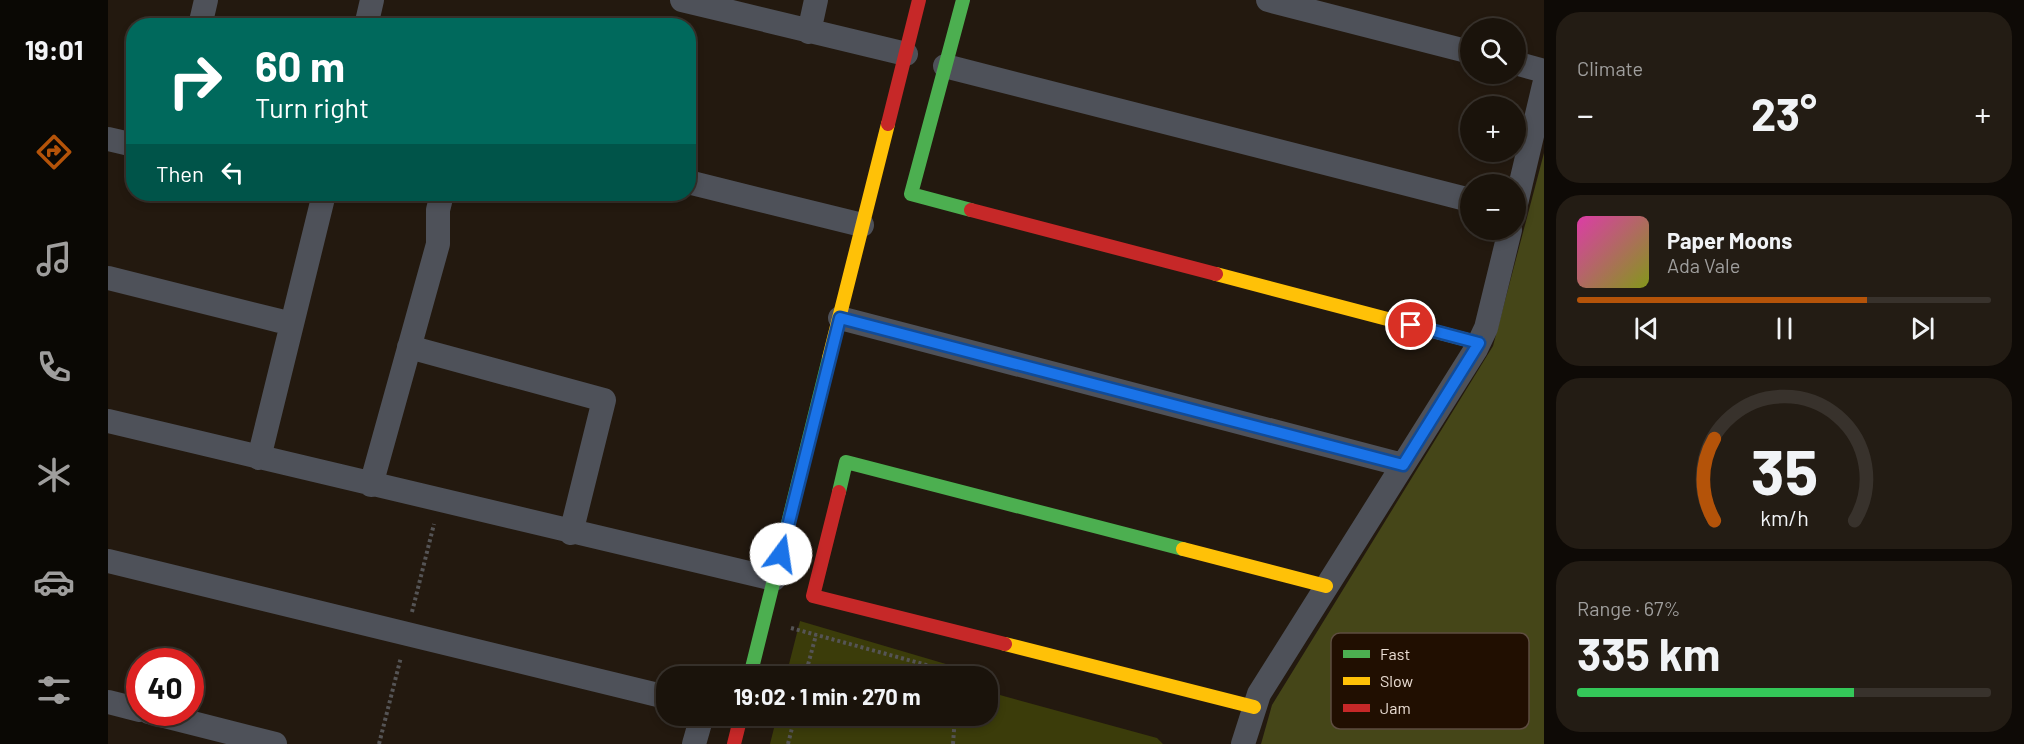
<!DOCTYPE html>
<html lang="en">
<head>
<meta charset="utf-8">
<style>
  :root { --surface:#1a130b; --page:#231c14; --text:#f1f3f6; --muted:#9f9e9d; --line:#38322c; --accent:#b45309 }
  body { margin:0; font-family:Barlow,sans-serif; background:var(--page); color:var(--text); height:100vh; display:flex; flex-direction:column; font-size:22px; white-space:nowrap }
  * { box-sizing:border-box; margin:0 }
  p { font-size:20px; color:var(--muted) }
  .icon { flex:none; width:33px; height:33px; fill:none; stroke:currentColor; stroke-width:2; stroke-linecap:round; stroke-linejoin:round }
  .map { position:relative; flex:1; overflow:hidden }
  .side { display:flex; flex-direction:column; gap:12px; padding:12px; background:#0e0a06; width:480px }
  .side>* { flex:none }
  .banner { position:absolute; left:18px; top:18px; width:570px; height:183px; border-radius:24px; box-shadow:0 3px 9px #0003,0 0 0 2px var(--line); background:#00695c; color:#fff; overflow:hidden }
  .tools { position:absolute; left:1352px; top:18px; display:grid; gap:12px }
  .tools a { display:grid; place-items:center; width:66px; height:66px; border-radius:50%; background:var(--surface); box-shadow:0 3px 9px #0003,0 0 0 2px var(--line); font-size:30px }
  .speed { position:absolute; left:18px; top:648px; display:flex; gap:12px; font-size:30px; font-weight:700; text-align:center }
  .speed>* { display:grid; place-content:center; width:78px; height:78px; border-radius:50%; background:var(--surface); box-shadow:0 3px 9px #0003,0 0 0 2px var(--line); line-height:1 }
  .speed .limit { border:9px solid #d22; background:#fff; color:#111 }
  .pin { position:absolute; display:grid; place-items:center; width:51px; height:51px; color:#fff; margin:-26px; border:3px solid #fff; border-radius:50%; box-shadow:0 2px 6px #0007 }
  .me { position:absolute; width:66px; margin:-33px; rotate:14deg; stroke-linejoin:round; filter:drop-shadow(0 0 4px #0008) }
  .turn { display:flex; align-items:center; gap:21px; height:126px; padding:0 30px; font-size:27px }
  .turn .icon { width:78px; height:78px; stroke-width:2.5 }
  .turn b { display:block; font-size:42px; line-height:51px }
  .then { display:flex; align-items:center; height:57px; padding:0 30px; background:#0003; gap:12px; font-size:22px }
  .big { font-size:45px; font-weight:700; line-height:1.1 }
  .side .tile { flex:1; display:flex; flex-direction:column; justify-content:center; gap:9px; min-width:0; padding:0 21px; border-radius:24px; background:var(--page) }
  .side .dial { align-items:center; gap:0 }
  .dial svg { height:156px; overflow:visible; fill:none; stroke:var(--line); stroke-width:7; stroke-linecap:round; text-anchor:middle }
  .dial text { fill:var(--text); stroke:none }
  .song { display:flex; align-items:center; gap:18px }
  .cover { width:72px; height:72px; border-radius:9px; background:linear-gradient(135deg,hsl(320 70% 55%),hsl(70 70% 35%)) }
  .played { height:6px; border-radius:3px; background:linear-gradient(90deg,var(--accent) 70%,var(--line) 70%) }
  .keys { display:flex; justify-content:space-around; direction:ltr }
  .heat { display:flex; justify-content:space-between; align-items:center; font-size:33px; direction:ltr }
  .charge { height:9px; border-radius:4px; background:linear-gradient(90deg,#34c759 67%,var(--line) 0) }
  .trip { position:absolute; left:548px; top:666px; width:342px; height:60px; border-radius:24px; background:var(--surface); box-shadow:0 3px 9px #0003,0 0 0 2px var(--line); font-weight:700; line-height:60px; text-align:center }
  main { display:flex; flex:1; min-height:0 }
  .tabs { display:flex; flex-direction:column; width:108px; justify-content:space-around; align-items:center; background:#0a0804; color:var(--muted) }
  .tabs .icon { width:42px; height:42px }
  .tabs .on { color:var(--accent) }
  .tabs b { font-size:27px; color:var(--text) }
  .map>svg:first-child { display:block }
  .green { fill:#3b3c0a }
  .forest { fill:#454618 }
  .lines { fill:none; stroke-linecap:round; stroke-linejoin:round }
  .path { stroke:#555455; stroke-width:4; stroke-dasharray:3 3; stroke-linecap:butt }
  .street { stroke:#4e5159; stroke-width:24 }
  .fast { stroke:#4caf50; stroke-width:14 }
  .slow { stroke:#ffc107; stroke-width:14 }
  .jam { stroke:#c62828; stroke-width:14 }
  .route-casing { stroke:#114b97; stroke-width:15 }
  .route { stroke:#1a73e8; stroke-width:10 }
  .key { fill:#210f01; stroke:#5e4d40; stroke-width:1.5 }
  .key-label { font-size:16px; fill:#ebded4 }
</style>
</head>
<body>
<main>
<nav class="tabs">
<b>19:01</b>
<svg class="icon on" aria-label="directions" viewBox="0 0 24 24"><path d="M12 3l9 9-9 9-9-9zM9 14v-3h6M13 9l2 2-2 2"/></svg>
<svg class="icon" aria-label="music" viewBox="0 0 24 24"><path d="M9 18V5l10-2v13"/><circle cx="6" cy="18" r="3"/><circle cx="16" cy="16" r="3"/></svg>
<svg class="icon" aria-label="phone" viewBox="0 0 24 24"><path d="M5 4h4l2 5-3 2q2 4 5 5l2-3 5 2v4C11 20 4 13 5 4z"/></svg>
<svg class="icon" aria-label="climate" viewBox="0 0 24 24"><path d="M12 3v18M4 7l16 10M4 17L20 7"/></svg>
<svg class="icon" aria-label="car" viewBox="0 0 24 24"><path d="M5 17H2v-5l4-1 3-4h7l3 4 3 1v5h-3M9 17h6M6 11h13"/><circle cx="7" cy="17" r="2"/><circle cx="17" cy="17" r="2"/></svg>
<svg class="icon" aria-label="filters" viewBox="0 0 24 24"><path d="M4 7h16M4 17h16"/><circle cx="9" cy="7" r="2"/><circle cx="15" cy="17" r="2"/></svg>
</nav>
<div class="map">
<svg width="1436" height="744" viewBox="0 0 1436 744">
  <rect width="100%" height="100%" fill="#23190f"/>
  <path class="green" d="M692 621 882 677 881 692 1049 738 1055 744H662L669 716H879V676H678Z"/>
  <path class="forest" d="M1436 153V744H1153L1164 705 1385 346Z"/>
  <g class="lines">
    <path class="path" d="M304 612 326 524
      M683 628 859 676
      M697 676 708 635
      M271 744 293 657
      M680 744 687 716
      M845 744 847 716"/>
    <path class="street" d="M574 0 798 54
      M1160 0 1362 52
      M92 26 98 0
      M258 26 264 0
      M701 32 708 0
      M1407 63 1436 71
      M837 66 1362 200
      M0 139 26 145
      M580 182 754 225
      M1407 208 1436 85
      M0 278 184 324
      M732 318 1295 465
      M301 347 496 400 463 533
      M0 421 666 579
      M151 458 216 194
      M263 485 330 244V210L334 194
      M0 561 558 697
      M0 702 32 710
      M41 712 167 744
      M586 744 594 716
      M1135 744 1151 694 1368 349 1378 328 1402 230"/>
    <path class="fast" d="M855 0 803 194 863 210
      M731 492 738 462 1075 549
      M642 676 721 358"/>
    <path class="slow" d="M1108 274 1371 343
      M721 358 780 124
      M1075 549 1218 586
      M897 644 1146 707"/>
    <path class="jam" d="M780 124 811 0
      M863 210 1108 274
      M731 492 705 596 897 644
      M626 744 633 716"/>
  </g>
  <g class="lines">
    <defs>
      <path id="route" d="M673 554 732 318 1295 465 1371 343 1303 325"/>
    </defs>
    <use href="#route" class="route-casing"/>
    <use href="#route" class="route"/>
  </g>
  <rect x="1223" y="633" width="198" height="96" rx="9" class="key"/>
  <rect x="1235" y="650" width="27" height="8" fill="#4caf50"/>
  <rect x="1235" y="677" width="27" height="8" fill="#ffc107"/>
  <rect x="1235" y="704" width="27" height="8" fill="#c62828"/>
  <g class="key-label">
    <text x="1272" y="660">Fast</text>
    <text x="1272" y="687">Slow</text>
    <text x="1272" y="714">Jam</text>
  </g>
</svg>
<div class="tools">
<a><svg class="icon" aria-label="search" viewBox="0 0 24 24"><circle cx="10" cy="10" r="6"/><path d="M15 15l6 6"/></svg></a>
<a>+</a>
<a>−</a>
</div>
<div class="speed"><div class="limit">40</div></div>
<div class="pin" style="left:1303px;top:325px;background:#d93025"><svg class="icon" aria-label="arrive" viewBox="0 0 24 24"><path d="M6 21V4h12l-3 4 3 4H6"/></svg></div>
<svg class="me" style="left:673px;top:554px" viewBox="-20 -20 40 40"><circle r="19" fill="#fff"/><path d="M0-13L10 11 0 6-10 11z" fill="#1a73e8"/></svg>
<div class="trip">19:02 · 1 min · 270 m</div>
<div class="banner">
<div class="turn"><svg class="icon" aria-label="right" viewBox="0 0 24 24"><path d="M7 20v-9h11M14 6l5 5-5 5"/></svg><div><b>60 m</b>Turn right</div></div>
<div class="then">Then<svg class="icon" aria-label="left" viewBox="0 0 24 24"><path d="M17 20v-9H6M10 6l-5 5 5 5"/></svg></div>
</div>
</div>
<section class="side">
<div class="tile"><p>Climate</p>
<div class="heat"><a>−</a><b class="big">23°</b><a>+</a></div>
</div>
<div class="tile">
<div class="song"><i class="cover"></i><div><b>Paper Moons</b><p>Ada Vale</p></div></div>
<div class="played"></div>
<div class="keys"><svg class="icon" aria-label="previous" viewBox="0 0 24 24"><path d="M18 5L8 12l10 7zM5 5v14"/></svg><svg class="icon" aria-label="pause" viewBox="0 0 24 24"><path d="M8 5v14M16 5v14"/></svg><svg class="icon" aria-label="next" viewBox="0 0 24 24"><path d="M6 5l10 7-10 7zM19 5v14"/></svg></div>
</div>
<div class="tile dial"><svg viewBox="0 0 100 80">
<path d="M14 69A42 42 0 1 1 86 69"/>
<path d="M14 69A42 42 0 0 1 14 27" stroke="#b45309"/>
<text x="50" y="56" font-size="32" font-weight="700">35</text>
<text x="50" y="72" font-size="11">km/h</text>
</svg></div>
<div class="tile"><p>Range · 67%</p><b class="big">335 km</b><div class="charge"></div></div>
</section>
</main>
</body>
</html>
